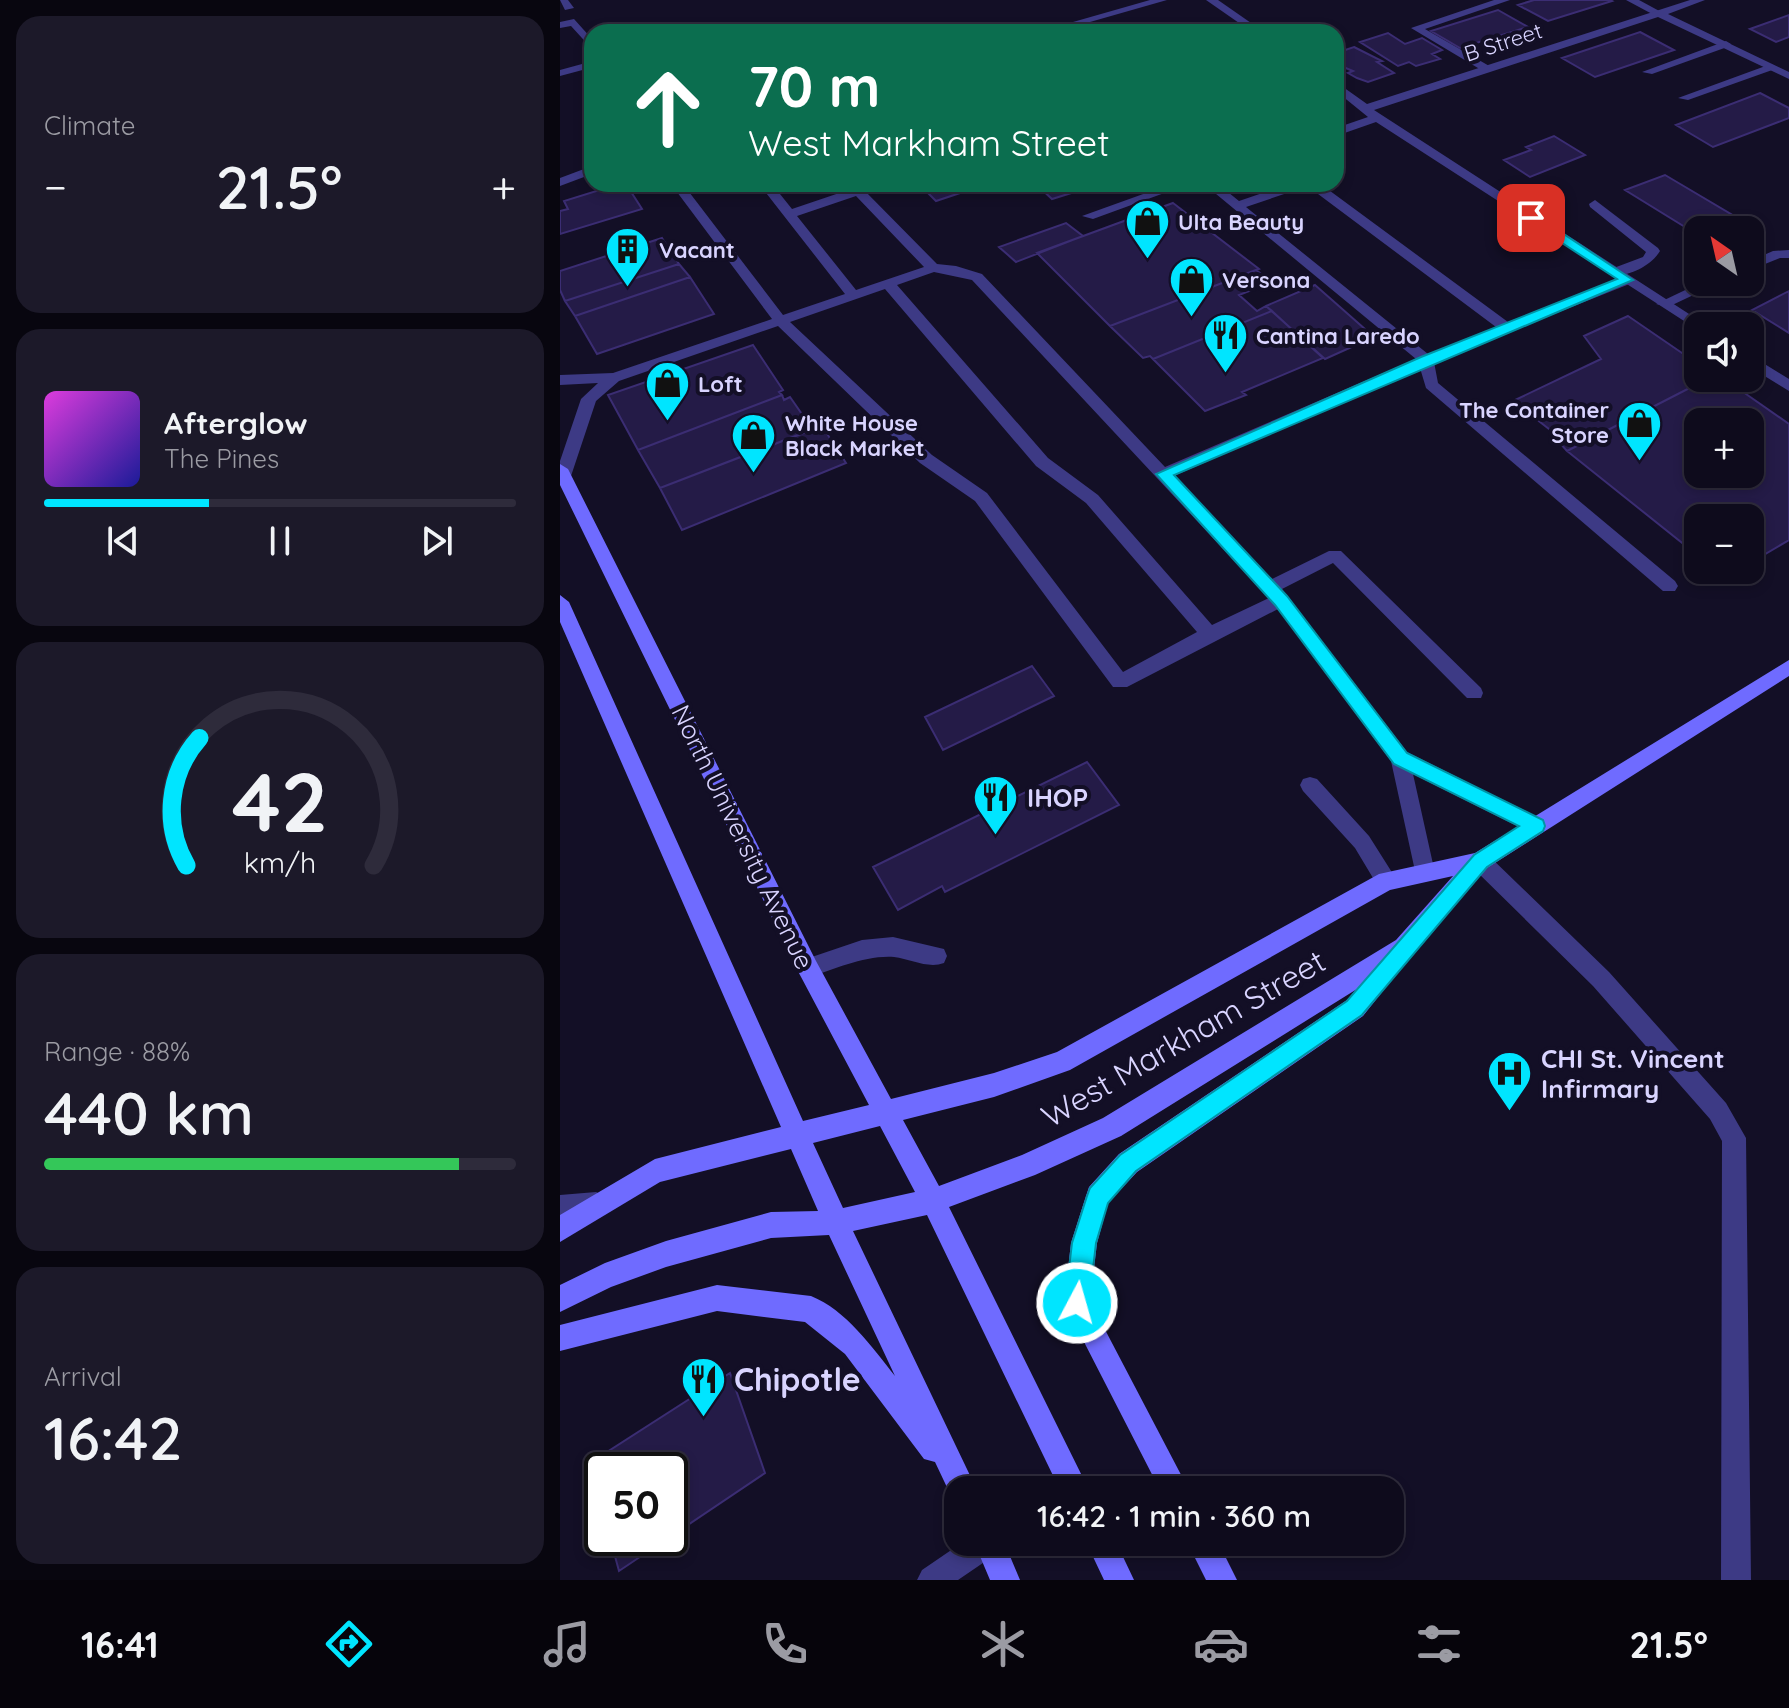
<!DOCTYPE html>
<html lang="en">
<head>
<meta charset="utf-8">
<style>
  :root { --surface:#0e0b1c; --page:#1c1929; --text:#f1f3f6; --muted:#9b9ba3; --line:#2e2b3b; --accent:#00e5ff }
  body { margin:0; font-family:Quicksand,sans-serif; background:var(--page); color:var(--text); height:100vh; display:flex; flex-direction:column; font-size:30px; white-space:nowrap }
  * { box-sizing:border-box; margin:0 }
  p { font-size:26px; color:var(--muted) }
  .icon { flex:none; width:44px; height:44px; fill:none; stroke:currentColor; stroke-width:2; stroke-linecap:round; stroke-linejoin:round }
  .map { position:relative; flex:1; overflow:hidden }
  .details { display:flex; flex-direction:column; gap:16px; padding:16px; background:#08060f; width:560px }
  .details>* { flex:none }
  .hud { position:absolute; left:24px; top:24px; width:760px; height:168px; border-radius:24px; box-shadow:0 4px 12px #0003,0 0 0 2px var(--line); background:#0b6e4f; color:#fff; overflow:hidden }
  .needle { width:52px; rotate:326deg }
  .controls { position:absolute; left:1124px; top:216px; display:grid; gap:16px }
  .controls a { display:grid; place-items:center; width:80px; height:80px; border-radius:16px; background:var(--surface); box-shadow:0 4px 12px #0003,0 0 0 2px var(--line); font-size:40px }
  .speed { position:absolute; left:24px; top:1452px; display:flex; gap:16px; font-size:40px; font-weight:700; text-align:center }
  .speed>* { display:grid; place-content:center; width:104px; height:104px; border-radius:50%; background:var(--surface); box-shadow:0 4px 12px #0003,0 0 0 2px var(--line); line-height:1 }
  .speed .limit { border:4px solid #111; border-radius:12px; background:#fff; color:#111 }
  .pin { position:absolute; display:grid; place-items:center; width:68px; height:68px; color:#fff; margin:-34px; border-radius:16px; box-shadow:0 4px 12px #0006 }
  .me { position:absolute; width:88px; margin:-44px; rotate:6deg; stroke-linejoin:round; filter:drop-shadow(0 0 6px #0008) }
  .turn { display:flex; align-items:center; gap:28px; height:168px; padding:0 32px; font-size:36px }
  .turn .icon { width:104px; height:104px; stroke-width:2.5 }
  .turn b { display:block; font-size:56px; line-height:68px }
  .big { font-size:60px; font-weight:600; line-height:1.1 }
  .details .tile { flex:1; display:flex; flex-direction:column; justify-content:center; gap:12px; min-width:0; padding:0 28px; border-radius:24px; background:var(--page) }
  .details .dial { align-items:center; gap:0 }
  .dial svg { height:208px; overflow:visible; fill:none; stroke:var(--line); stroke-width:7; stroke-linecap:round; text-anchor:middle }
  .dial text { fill:var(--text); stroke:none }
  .song { display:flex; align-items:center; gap:24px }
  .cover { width:96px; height:96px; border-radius:12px; background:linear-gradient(135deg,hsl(300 70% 55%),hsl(240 70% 35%)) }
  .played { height:8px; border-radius:4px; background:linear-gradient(90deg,var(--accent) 35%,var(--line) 35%) }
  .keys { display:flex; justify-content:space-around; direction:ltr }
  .heat { display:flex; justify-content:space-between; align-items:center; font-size:44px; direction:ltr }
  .charge { height:12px; border-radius:6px; background:linear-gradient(90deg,#34c759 88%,var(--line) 0) }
  .trip { position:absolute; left:384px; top:1476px; width:460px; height:80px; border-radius:24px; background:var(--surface); box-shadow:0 4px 12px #0003,0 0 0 2px var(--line); font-weight:600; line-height:80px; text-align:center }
  .dock { display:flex; height:128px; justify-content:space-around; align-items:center; background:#06040b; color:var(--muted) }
  .dock .icon { width:56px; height:56px }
  .dock .current { color:var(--accent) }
  .dock b { font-size:36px; color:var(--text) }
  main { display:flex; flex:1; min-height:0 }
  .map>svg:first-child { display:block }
  .building { fill:#241b47; stroke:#3b2d73; stroke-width:2; fill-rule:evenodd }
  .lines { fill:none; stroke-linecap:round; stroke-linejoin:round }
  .lane { fill:#3d3a85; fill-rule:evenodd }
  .street { fill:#3d3a85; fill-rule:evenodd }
  .secondary { fill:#6f6bff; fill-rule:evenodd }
  .route { fill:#00e5ff; stroke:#0095a6; stroke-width:2 }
  .labels { text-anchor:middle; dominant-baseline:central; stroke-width:8; stroke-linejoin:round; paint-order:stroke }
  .far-street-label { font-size:22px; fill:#d9d4ff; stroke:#130f26 }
  .far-poi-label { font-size:22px; font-weight:bold; fill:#d9d4ff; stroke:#130f26; text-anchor:start }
  .poi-label { font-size:26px; font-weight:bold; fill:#d9d4ff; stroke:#130f26; text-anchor:start }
  .street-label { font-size:26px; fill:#d9d4ff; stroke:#130f26 }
  .near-street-label { font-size:32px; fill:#d9d4ff; stroke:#130f26 }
  .near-poi-label { font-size:32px; font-weight:bold; fill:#d9d4ff; stroke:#130f26; text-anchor:start }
</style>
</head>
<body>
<main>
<section class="details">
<div class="tile"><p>Climate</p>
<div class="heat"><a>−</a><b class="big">21.5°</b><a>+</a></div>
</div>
<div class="tile">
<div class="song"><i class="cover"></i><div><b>Afterglow</b><p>The Pines</p></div></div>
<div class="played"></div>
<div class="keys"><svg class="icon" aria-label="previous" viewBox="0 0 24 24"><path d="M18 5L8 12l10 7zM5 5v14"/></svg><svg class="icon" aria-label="pause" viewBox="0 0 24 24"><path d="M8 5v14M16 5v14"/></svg><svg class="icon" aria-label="next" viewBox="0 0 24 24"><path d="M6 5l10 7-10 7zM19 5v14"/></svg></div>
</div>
<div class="tile dial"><svg viewBox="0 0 100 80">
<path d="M14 69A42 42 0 1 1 86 69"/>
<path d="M14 69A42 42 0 0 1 19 20" stroke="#00e5ff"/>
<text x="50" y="56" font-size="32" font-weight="700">42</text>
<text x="50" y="72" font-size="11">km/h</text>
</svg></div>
<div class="tile"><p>Range · 88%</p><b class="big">440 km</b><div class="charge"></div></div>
<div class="tile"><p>Arrival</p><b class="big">16:42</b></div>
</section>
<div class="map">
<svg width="1229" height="1580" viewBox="0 0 1229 1580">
  <rect width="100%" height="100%" fill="#130f26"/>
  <path class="building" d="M974 0H1050L1052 1 988 21 958 5Z
    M938 10 968 27 900 48 871 31Z
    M1229 15V37L1216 42 1190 29Z
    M1080 32 1114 50 1035 77 1002 58Z
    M828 33 845 44 862 38 882 50 872 54 880 59 856 66 849 62 838 66 800 42Z
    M794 47 822 61 817 62 834 73 808 82 797 78 788 73 793 71 776 64V53Z
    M1200 93 1229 108V118L1153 147 1116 125Z
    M994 136 1025 155 970 177 944 160 971 150 966 147Z
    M1105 175 1191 226 1183 230H1138V235L1065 190Z
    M59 184H66L82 209 0 234V211L8 209 4 201Z
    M359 184H427L376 201Z
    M476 184H519L524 189 492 199Z
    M613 203 699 269 550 326 477 253Z
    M506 223 523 236 456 262 439 247Z
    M102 238 119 264 5 301 0 290V271Z
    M119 264 130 277 15 316 5 301Z
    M696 270 712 282 679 295 697 311 706 306 712 311 593 359 590 356 583 358 550 326Z
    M130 277 154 314 37 354 15 316Z
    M755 285 814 337 765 359 706 306Z
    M1229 291V333L1192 310Z
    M712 311 763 358 682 392 686 395 645 411 593 359Z
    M1068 316 1138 364V378H1149L1007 451 998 441 1003 440 953 401 1041 359 1024 336Z
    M193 345 223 390 219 392 222 395 78 450 48 395Z
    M1149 378H1159L1176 387 1229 424V540L1190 563V518H1138V546L1131 550 1007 451ZM1138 422H1190V474H1138Z
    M222 395 224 400 230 397 246 420 248 431 100 488 78 450Z
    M262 426 286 463 122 530 100 488Z
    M472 666 494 696 383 750 365 717Z
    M527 762 559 805 385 892 382 886 338 910 313 867Z
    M170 1373 205 1473 110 1537V1470H42V1508L30 1463Z
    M50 1538H108L59 1571Z"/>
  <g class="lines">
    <path class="lane" d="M0 0H8L14 8 5 10Z
      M934 0H950L865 29 931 67V71H923L851 28Z
      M1066 0H1079L1103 13 1094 15Z
      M14 19 32 39V49L11 26 0 28V22Z
      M1166 41 1171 44 1170 46 1092 74 1082 72Z
      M32 56 30 68 0 76V70L22 64Z
      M1211 64 1217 67 1215 69 1128 100 1118 98Z
      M111 184H123L223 315 285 294 199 184H212L232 209 294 188H302L377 264 396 266 422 274 605 467 856 359 644 184H658L679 201 729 184 762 185 948 322 1062 277H1072V283L874 362 878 383 1115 581 1118 586 1115 591H1103L866 388 860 368 614 476 712 579 769 551H781L921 688 923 693 921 698H907L773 563 722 589 847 752 983 820 986 826 983 832 976 835 969 832 853 774 875 873 871 880 864 882 857 880 831 761 718 609 567 687H553L415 501 360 463 218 326 59 381 36 401 11 476 9 480 0 481V461L21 399 38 383 0 385V375L53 373 212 319ZM739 189 754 191 936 327 868 354 686 207ZM296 196 364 267 296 290 237 216ZM374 272 412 280 709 598 652 625 538 495 488 458 337 285ZM325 289 476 466 526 503 637 632 563 672 427 493 372 455 230 322Z
      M1035 200 1098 248 1100 251C1091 266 1069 277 1051 275V269L1083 257 1086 252 1030 207 1029 204Z
      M1229 250V258H1220L1190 270V261L1213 251Z
      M1142 282H1161L1108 307 1096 304Z
      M750 777 757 779 809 836 833 874 837 881 833 888 826 890 819 888 795 848 743 791 740 785 743 779Z
      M920 852 927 854 1049 972 1166 1103 1186 1138 1191 1580H1161L1162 1141 1150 1119 1033 986 913 868 910 861 913 854Z
      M333 937 384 949 387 956 384 963C368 969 351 959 334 957 305 955 275 969 248 978L240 975 237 968 240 961 302 940Z
      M36 1192 45 1196 49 1205 45 1214 0 1221V1195Z
      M403 1542H444L439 1552 398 1580H357L362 1570Z"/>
    <path class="street" d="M590 0H607L495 32H478Z
      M646 0H658L704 32H692Z
      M1130 0H1145L1108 14 1229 72V79L1098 17 814 110 1143 323 1145 326H1138V330L816 122 776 136V128L808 117 776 91V82L807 104Z
      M32 166V174L0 186V178Z
      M611 184H629L533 219 522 216Z
      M1190 355 1229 379V391L1190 367Z"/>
    <path class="secondary" d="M0 464 8 469 256 961 331 1099 434 1073 497 1052 819 874 915 853 1229 660V676L927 868 852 954 843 959 841 968 803 1016 577 1172 548 1203 537 1243 530 1301 629 1490H600L504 1303 511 1243 526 1196 529 1187 559 1154 787 1000 797 989 561 1136 475 1175 389 1207 529 1490H500L367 1215 293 1231 417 1490H398V1502L393 1500 375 1462 364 1459 285 1354 245 1322 157 1311 0 1351V1325L157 1285 251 1296C286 1310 312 1347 335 1376L269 1235 211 1238 106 1267 51 1287 0 1312V1285L45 1263 106 1241 211 1212 258 1211 231 1149 100 1182 0 1242V1215L95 1159 221 1127 0 622V595L9 602 243 1121 309 1105 240 975 0 485ZM893 876 836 940 543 1118 462 1155 379 1186 343 1120 434 1097 510 1070 830 890ZM320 1126 355 1192 283 1208 253 1143Z
      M414 1542H444L460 1580H430Z
      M526 1542H556L574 1580H544Z
      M627 1542H658L677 1580H646Z"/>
  </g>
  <path class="route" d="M967 215H975L1073 280 614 475 727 596 847 753 983 820 985 826 983 831 927 867 802 1015 576 1171 548 1203 536 1243 529 1303 526 1311 517 1315 509 1311 505 1303 512 1243 527 1196 530 1188 560 1155 787 1001 914 855 959 826 834 764 715 605 596 474 861 357 1057 279 967 220Z"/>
  <defs>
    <symbol id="shop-pin" viewBox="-11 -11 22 30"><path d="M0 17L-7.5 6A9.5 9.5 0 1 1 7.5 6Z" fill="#00e5ff" stroke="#130f26"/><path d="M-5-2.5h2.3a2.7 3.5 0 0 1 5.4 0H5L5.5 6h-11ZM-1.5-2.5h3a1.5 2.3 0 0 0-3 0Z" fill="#111"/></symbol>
    <symbol id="building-pin" viewBox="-11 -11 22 30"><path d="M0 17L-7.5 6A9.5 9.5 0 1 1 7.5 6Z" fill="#00e5ff" stroke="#130f26"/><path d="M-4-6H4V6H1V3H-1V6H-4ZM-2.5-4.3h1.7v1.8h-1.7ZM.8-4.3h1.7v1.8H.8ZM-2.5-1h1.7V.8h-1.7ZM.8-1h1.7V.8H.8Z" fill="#111"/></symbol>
    <symbol id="restaurant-pin" viewBox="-11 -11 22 30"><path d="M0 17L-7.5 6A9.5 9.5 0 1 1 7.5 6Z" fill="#00e5ff" stroke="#130f26"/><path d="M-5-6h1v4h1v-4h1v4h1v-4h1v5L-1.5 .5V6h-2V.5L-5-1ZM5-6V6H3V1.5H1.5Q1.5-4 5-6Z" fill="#111"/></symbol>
    <symbol id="hospital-pin" viewBox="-11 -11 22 30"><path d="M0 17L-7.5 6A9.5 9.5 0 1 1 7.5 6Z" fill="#00e5ff" stroke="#130f26"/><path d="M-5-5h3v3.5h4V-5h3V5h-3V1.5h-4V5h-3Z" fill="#111"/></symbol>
  </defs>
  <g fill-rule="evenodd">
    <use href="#shop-pin" x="562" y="196" width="51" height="69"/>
    <use href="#building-pin" x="42" y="224" width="51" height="69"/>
    <use href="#shop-pin" x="606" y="254" width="51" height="69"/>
    <use href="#restaurant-pin" x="640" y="310" width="51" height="69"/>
    <use href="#shop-pin" x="82" y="358" width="51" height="69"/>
    <use href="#shop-pin" x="1054" y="398" width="51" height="69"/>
    <use href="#shop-pin" x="168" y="410" width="51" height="69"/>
    <use href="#restaurant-pin" x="410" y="772" width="51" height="69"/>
    <use href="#hospital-pin" x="924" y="1048" width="51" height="69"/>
    <use href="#restaurant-pin" x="118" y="1354" width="51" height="69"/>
  </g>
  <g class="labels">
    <g class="far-street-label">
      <text transform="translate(943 42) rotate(-18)">B Street</text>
    </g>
    <g class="far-poi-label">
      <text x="618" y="222">Ulta Beauty</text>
      <text x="99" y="250">Vacant</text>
      <text x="662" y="280">Versona</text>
      <text x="696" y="336">Cantina Laredo</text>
      <text x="138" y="384">Loft</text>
      <text x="1049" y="410" text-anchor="end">The Container<tspan x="1049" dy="25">Store</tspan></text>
      <text x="225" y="423">White House<tspan x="225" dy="25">Black Market</tspan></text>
    </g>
    <g class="poi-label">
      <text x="467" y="797">IHOP</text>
      <text x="981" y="1058">CHI St. Vincent<tspan x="981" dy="30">Infirmary</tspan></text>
    </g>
    <g class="street-label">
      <text transform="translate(183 837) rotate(64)">North University Avenue</text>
    </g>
    <g class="near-street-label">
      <text transform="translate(623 1038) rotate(-30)">West Markham Street</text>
    </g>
    <g class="near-poi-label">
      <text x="174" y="1379">Chipotle</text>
    </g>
  </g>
</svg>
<div class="controls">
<a><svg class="needle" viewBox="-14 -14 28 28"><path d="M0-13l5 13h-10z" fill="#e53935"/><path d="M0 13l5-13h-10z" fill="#9b9ba3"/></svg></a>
<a><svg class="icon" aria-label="sound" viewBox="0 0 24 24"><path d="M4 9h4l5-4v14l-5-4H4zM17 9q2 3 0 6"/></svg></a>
<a>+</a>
<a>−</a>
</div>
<div class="speed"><div class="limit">50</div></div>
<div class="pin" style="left:971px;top:218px;background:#d93025"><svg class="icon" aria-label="arrive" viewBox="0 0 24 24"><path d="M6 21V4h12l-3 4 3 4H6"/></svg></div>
<svg class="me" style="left:517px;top:1303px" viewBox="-20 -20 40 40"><circle r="17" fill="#00e5ff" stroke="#fff" stroke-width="3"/><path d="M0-11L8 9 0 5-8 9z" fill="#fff"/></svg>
<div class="trip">16:42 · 1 min · 360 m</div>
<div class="hud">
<div class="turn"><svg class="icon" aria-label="ahead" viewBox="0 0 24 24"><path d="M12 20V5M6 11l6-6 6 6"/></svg><div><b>70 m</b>West Markham Street</div></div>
</div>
</div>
</main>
<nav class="dock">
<b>16:41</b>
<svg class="icon current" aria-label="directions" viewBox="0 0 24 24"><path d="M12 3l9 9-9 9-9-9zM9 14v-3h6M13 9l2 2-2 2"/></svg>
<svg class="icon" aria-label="music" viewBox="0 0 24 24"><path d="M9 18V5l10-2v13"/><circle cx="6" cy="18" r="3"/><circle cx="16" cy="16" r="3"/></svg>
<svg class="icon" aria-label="phone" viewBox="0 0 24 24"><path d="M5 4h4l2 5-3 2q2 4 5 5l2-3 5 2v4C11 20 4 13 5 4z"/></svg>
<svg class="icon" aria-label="climate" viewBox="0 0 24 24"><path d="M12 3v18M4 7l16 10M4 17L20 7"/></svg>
<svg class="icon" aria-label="car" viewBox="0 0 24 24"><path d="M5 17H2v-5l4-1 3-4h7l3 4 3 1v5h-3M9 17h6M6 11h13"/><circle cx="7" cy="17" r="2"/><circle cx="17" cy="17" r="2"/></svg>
<svg class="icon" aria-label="filters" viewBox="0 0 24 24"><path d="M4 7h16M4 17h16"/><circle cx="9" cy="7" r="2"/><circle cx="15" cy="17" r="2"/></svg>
<b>21.5°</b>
</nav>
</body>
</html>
